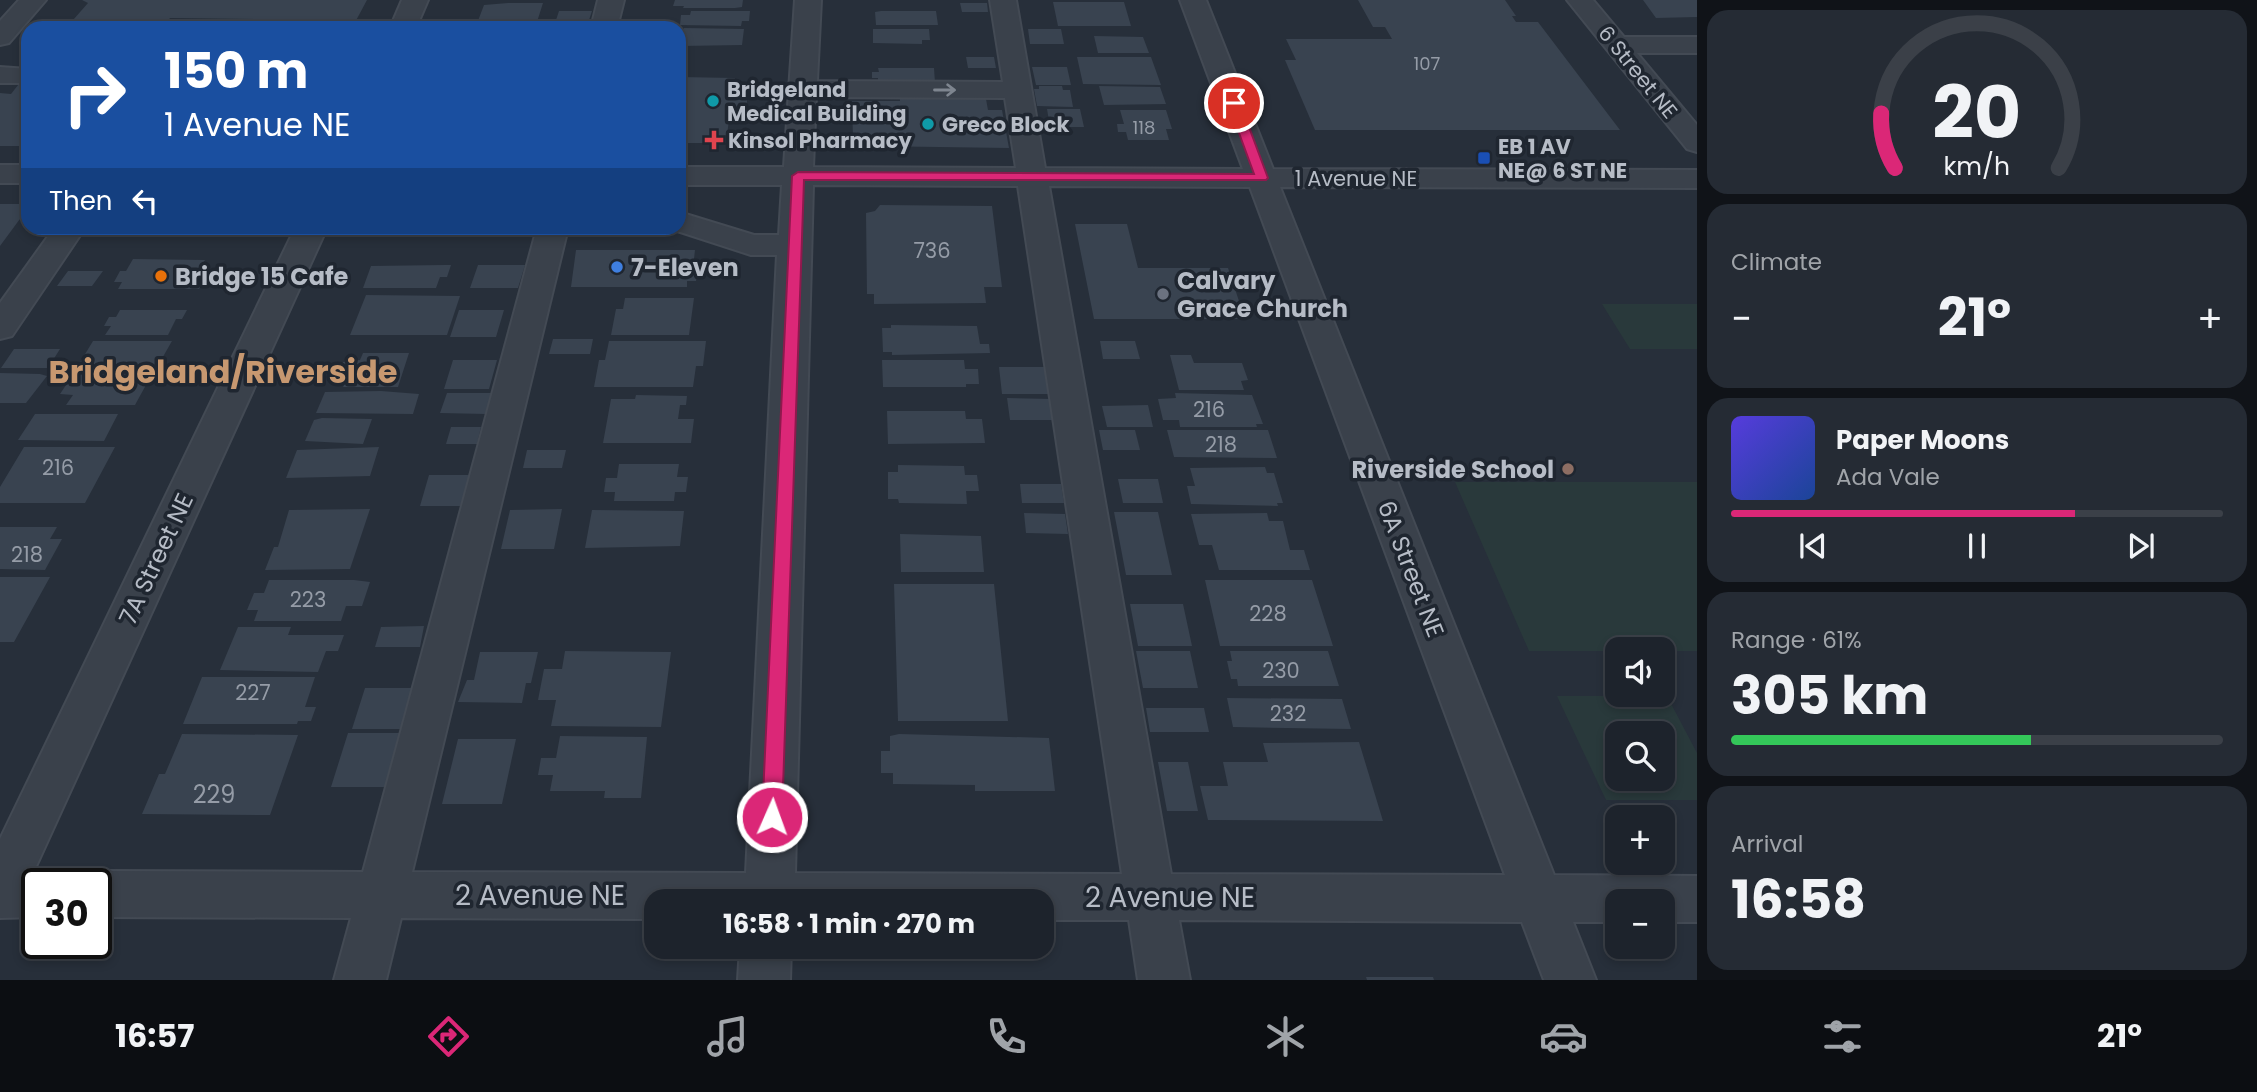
<!DOCTYPE html>
<html lang="en">
<head>
<meta charset="utf-8">
<style>
  :root { --surface:#1d232c; --page:#252b34; --text:#f1f3f6; --muted:#a0a4a9; --line:#3b4048; --accent:#db2777 }
  body { margin:0; font-family:Poppins,sans-serif; background:var(--page); color:var(--text); height:100vh; display:flex; flex-direction:column; font-size:26px; white-space:nowrap }
  * { box-sizing:border-box; margin:0 }
  p { font-size:23px; color:var(--muted) }
  .icon { flex:none; width:38px; height:38px; fill:none; stroke:currentColor; stroke-width:2; stroke-linecap:round; stroke-linejoin:round }
  .map { position:relative; flex:1; overflow:hidden }
  .details { display:flex; flex-direction:column; gap:10px; padding:10px; background:#101318; width:560px }
  .details>* { flex:none }
  .guide { position:absolute; left:21px; top:21px; width:665px; height:214px; border-radius:21px; box-shadow:0 4px 10px #0003,0 0 0 2px var(--line); background:#1a4fa0; color:#fff; overflow:hidden }
  .controls { position:absolute; left:1605px; top:637px; display:grid; gap:14px }
  .controls a { display:grid; place-items:center; width:70px; height:70px; border-radius:14px; background:var(--surface); box-shadow:0 4px 10px #0003,0 0 0 2px var(--line); font-size:35px }
  .speed { position:absolute; left:21px; top:868px; display:flex; gap:14px; font-size:35px; font-weight:700; text-align:center }
  .speed>* { display:grid; place-content:center; width:91px; height:91px; border-radius:50%; background:var(--surface); box-shadow:0 4px 10px #0003,0 0 0 2px var(--line); line-height:1 }
  .speed .limit { border:4px solid #111; border-radius:10px; background:#fff; color:#111 }
  .pin { position:absolute; display:grid; place-items:center; width:60px; height:60px; color:#fff; margin:-30px; border:4px solid #fff; border-radius:50%; box-shadow:0 2px 7px #0007 }
  .me { position:absolute; width:77px; margin:-38px; rotate:2deg; stroke-linejoin:round; filter:drop-shadow(0 0 5px #0008) }
  .turn { display:flex; align-items:center; gap:24px; height:147px; padding:0 28px; font-size:32px }
  .turn .icon { width:91px; height:91px; stroke-width:2.5 }
  .turn b { display:block; font-size:49px; line-height:60px }
  .then { display:flex; align-items:center; height:66px; padding:0 28px; background:#0003; gap:14px; font-size:26px }
  .big { font-size:52px; font-weight:700; line-height:1.1 }
  .details .tile { flex:1; display:flex; flex-direction:column; justify-content:center; gap:10px; min-width:0; padding:0 24px; border-radius:21px; background:var(--page) }
  .details .dial { align-items:center; gap:0 }
  .dial svg { height:182px; overflow:visible; fill:none; stroke:var(--line); stroke-width:7; stroke-linecap:round; text-anchor:middle }
  .dial text { fill:var(--text); stroke:none }
  .song { display:flex; align-items:center; gap:21px }
  .cover { width:84px; height:84px; border-radius:10px; background:linear-gradient(135deg,hsl(250 70% 55%),hsl(220 70% 35%)) }
  .played { height:7px; border-radius:4px; background:linear-gradient(90deg,var(--accent) 70%,var(--line) 70%) }
  .keys { display:flex; justify-content:space-around; direction:ltr }
  .heat { display:flex; justify-content:space-between; align-items:center; font-size:38px; direction:ltr }
  .charge { height:10px; border-radius:5px; background:linear-gradient(90deg,#34c759 61%,var(--line) 0) }
  .trip { position:absolute; left:644px; top:889px; width:410px; height:70px; border-radius:21px; background:var(--surface); box-shadow:0 4px 10px #0003,0 0 0 2px var(--line); font-weight:700; line-height:70px; text-align:center }
  .tabs { display:flex; height:112px; justify-content:space-around; align-items:center; background:#0c0e12; color:var(--muted) }
  .tabs .icon { width:49px; height:49px }
  .tabs .current { color:var(--accent) }
  .tabs b { font-size:32px; color:var(--text) }
  main { display:flex; flex:1; min-height:0 }
  .map>svg:first-child { display:block }
  .green { fill:#29393b; fill-rule:evenodd }
  .building { fill:#394350 }
  .lines { fill:none; stroke-linecap:round; stroke-linejoin:round }
  .minor-casing { stroke:#434a54; stroke-width:4 }
  .minor { fill:#3a414b; fill-rule:evenodd }
  .oneway { stroke:#7e858f }
  .route { fill:#db2777; stroke:#8e194d; stroke-width:2 }
  .culture-dot { fill:#0f9aa8; stroke:#1f2630; stroke-width:2.5 }
  .health-dot { fill:#e0444e; stroke:#1f2630; stroke-width:2.5 }
  .transit-dot { fill:#1a4fb4; stroke:#1f2630; stroke-width:2.5 }
  .shop-dot { fill:#3f7fe0; stroke:#1f2630; stroke-width:2.5 }
  .food-dot { fill:#e8710a; stroke:#1f2630; stroke-width:2.5 }
  .worship-dot { fill:#6b7280; stroke:#1f2630; stroke-width:2.5 }
  .education-dot { fill:#8d6e63; stroke:#1f2630; stroke-width:2.5 }
  .labels { text-anchor:middle; dominant-baseline:central; stroke-width:7; stroke-linejoin:round; paint-order:stroke }
  .far-number-label { font-size:18px; fill:#959ca7 }
  .far-street-label { font-size:21px; fill:#b6bcc6; stroke:#1f2630 }
  .far-poi-label { font-size:21px; font-weight:bold; fill:#b6bcc6; stroke:#1f2630; text-anchor:start }
  .number-label { font-size:21px; fill:#959ca7 }
  .poi-label { font-size:24px; font-weight:bold; fill:#b6bcc6; stroke:#1f2630; text-anchor:start }
  .street-label { font-size:24px; fill:#b6bcc6; stroke:#1f2630 }
  .near-number-label { font-size:24px; fill:#959ca7 }
  .near-street-label { font-size:28px; fill:#b6bcc6; stroke:#1f2630 }
  .district-label { font-size:32px; font-weight:bold; fill:#c79870; stroke:#1f2630 }
</style>
</head>
<body>
<main>
<div class="map">
<svg width="1697" height="980" viewBox="0 0 1697 980">
  <rect width="100%" height="100%" fill="#272f3a"/>
  <path class="green" d="M1602 304H1697V349H1630Z
    M1455 482H1697V651H1529Z
    M1557 696H1667L1697 753V800H1606ZM1617 733H1662V779H1617Z"/>
  <path class="building" d="M82 0H367L352 28H258L264 19 170 18 162 28H66L88 3Z
    M675 0H743L742 7 735 8H683L684 6H673Z
    M1358 0H1505L1516 16H1512L1516 22H1538L1620 130H1315L1285 60H1296L1286 39H1392L1385 27H1373Z
    M1643 0H1697V17L1656 18Z
    M1053 2H1124L1131 26H1058Z
    M508 3H543L536 25 476 26 484 5Z
    M960 3H987L988 12H962Z
    M559 11H592L587 26H554Z
    M691 11H750L749 21H742L741 26 680 25 681 15H690Z
    M881 11H936L938 25H876L875 12Z
    M684 28 744 29 742 45 681 46Z
    M873 29H929L930 40H922V44L873 43Z
    M1028 29H1061L1064 44H1030Z
    M1094 36 1143 37 1149 53H1098Z
    M966 57H994L996 68H968Z
    M1077 57H1151L1161 85 1083 84Z
    M1032 67H1067L1071 85H1036Z
    M878 68H934L935 83H878V78H872V72H879Z
    M679 77 735 78 733 91H748L746 112H730L726 143H679Z
    M22 80H28V146H0V93L11 94Z
    M1039 86H1062L1063 90H1070L1073 107 1037 106 1034 89H1039Z
    M1099 86 1160 87 1166 104 1104 105Z
    M900 98 986 99 988 110H1002L1009 148 868 146 867 139H853L852 101H900Z
    M1047 109H1080L1084 127H1050Z
    M1120 110H1166L1172 129H1166L1169 140H1128L1126 132H1118L1117 124H1124Z
    M0 204H28V208L0 246Z
    M880 205 992 206 1002 287H984L986 303 874 304V294H867L866 213 875 211Z
    M1075 224H1127L1138 268H1228L1245 319H1094Z
    M120 228H229L225 234H116Z
    M510 228H542L539 236H507Z
    M576 250H695L693 268H698L696 281H687V287H571Z
    M133 259 205 260 199 270H210L199 289H118L122 282H114L120 271H126Z
    M444 265H451L447 277H440L436 288H363L371 266Z
    M478 265H525L518 288H470Z
    M68 271H103L92 286H57Z
    M366 295 460 296 447 335H350Z
    M625 298H694L689 335H611L616 309H623Z
    M120 310H187L182 319H176L168 335H105L111 326H104L109 317H116Z
    M459 310H504L496 337H450Z
    M891 325 977 326 980 344H989L990 353 892 355V352H883L882 328H891Z
    M553 339H593L590 354H549Z
    M93 341H172L156 369H76Z
    M609 341H706L703 366H696L693 387H594L599 360H605Z
    M1100 341H1135L1140 359H1103Z
    M14 349H60L48 368H1Z
    M363 353H409L398 387H343L345 383H334L343 362 360 360Z
    M1170 355H1191L1194 363H1242L1248 380 1241 381 1244 390H1179Z
    M453 360H497L489 389H444Z
    M882 360H964L965 369H978L979 384H966V387H883Z
    M999 367H1044L1049 394H1002Z
    M0 373 40 374 47 376 26 403H0Z
    M86 374H152L135 405H66L73 395 60 394 72 376Z
    M325 392 381 391 419 394 413 414 316 413Z
    M447 393H492L486 414 440 413Z
    M1175 393 1252 395 1263 424H1256L1257 427H1180L1179 420H1163L1158 399 1176 398Z
    M636 395 687 396 686 405H680L678 419H694L691 443H603L611 399H635Z
    M1007 398 1052 399 1054 420H1010Z
    M1148 405 1153 427H1107L1102 406Z
    M887 411H965L966 419H982L985 443 888 444Z
    M35 414H118L104 441 18 440Z
    M322 418 372 419 363 444 305 441 314 420Z
    M451 427H481L477 444H446Z
    M1099 430H1135L1140 450H1103Z
    M1167 430H1268L1277 458 1174 457Z
    M24 447H115L85 503H0V487Z
    M379 447 370 476 286 478 297 450Z
    M527 450H566L562 468H523Z
    M619 464H679L677 477H688L686 492H675L674 501H614L615 492H604L606 478H617Z
    M898 465 964 466 965 475H977L979 491H966L967 504 899 503 898 499H888V472H898Z
    M1265 467 1267 473H1274L1283 503H1277L1278 506 1191 504 1187 486H1195L1190 468Z
    M429 475H472L464 506H420Z
    M1118 479H1158L1163 503H1123Z
    M1020 484H1061L1064 503H1022Z
    M370 509 350 569 265 570 274 547H278L289 510Z
    M562 509 554 549H501L510 510Z
    M592 510 684 511 680 546 585 548Z
    M1114 512H1158L1172 575H1126Z
    M1024 513 1065 514 1068 534 1026 533Z
    M1267 513 1269 521H1283L1290 550H1304L1310 570H1219L1212 545H1199L1191 514Z
    M0 527H57L50 539H62L45 570 0 569Z
    M900 534 981 536 984 572H901Z
    M0 577H50L14 642H0Z
    M269 580H354L370 582 362 606H346L341 621H254L258 610H247L254 593H264Z
    M1205 580H1312L1333 646H1220Z
    M894 584H994L1008 721H898Z
    M1130 604H1183L1192 646H1138Z
    M424 626 420 647H375L381 627Z
    M238 627H291L288 635H344L338 651H326L318 672 220 670Z
    M565 651 671 652 661 727 551 726 556 700H538L544 669H562Z
    M1136 651H1190L1198 688H1143Z
    M1230 651H1328L1339 686H1238L1237 679H1231L1227 661H1232Z
    M480 652H538L531 683H526L522 703 458 702 467 680H474Z
    M202 677H315L305 707H316L311 721H298L297 724H183Z
    M365 688H415L403 729H352Z
    M1227 698 1342 699 1351 729 1233 727Z
    M1146 708H1204L1209 732H1150Z
    M348 733H402L386 787H331Z
    M182 734 298 735 270 815 142 814 159 774H165Z
    M899 734 1049 738 1055 791H975V785L893 784V773H881V751H890V736Z
    M560 736 647 737 641 798H604L605 791H550L553 775H538L541 758H556Z
    M458 739H516L502 804H442Z
    M1359 742 1383 821 1208 820 1200 786H1228L1223 762H1268L1263 743Z
    M1158 762H1188L1198 811H1167Z
    M1366 977H1433L1434 980H1367Z"/>
  <g class="lines">
    <defs>
      <path id="minor" d="M19 0H46L9 43 0 45V21Z
        M402 0H428L416 28H390Z
        M598 0H624L617 28H591Z
        M795 0H821L817 81 1003 82 990 0H1016L1045 168 1243 169 1180 0H1206L1273 169 1697 170V188L1280 187 1554 875 1697 876V922H1662V901H1617V922H1573L1596 980H1544L1522 922 1179 920 1190 980H1138L1129 920H1041V901H656V919L401 918 386 980H334L351 918 96 917V884H76L78 878 96 871 363 872 537 228H568L412 872 746 873 777 255H751L668 228H679V212L754 235H779L782 185H679V167H784ZM816 97 1005 98 1016 168 813 167ZM813 185 1018 186 1122 874 795 873ZM1049 186 1250 187 1505 875 1171 874Z
        M1567 0H1593L1624 37H1697V53H1637L1697 125V152L1687 149Z
        M0 67 28 69V83H0Z
        M0 165H28V183H0Z
        M54 228H85L12 336 0 339V303Z
        M295 228H327L34 871 55 878 57 884H37V917L0 918V839Z
        M740 947H791L790 980H738Z"/>
    </defs>
    <use href="#minor" class="minor-casing"/>
    <use href="#minor" class="minor"/>
  </g>
  <defs><path id="oneway-shaft" d="M-6 0H5M1.5-3L5.5 0L1.5 3" fill="none" stroke-width="1.6" stroke-linecap="round" stroke-linejoin="round" transform="scale(1.75)"/></defs>
  <use class="oneway" href="#oneway-shaft" transform="translate(945 90)"/>
  <path class="route" d="M1234 99 1240 103 1268 178 1266 180H804L782 817 779 824 772 826 765 824 762 817 792 176 798 172 1254 174 1228 103Z"/>
  <g class="culture-dot">
    <circle cx="713" cy="101" r="7"/>
    <circle cx="928" cy="124" r="7"/>
  </g>
  <path class="health-dot" d="M710.5 129.5h7v7h7v7h-7v7h-7v-7h-7v-7h7z"/>
  <rect class="transit-dot" x="1477" y="151" width="14" height="14" rx="3.5"/>
  <circle class="shop-dot" cx="617" cy="267" r="7"/>
  <circle class="food-dot" cx="161" cy="276" r="7"/>
  <circle class="worship-dot" cx="1163" cy="294" r="7"/>
  <circle class="education-dot" cx="1568" cy="469" r="7"/>
  <g class="labels">
    <g class="far-number-label">
      <text x="1427" y="63">107</text>
      <text x="1144" y="127">118</text>
    </g>
    <g class="far-street-label">
      <text transform="translate(1638 72) rotate(51)">6 Street NE</text>
      <text x="1356" y="178">1 Avenue NE</text>
    </g>
    <g class="far-poi-label">
      <text x="727" y="89">Bridgeland<tspan x="727" dy="24">Medical Building</tspan></text>
      <text x="942" y="124">Greco Block</text>
      <text x="728" y="140">Kinsol Pharmacy</text>
      <text x="1498" y="146">EB 1 AV<tspan x="1498" dy="24">NE@ 6 ST NE</tspan></text>
    </g>
    <g class="number-label">
      <text x="932" y="250">736</text>
      <text x="1209" y="409">216</text>
      <text x="1221" y="444">218</text>
      <text x="58" y="467">216</text>
      <text x="27" y="554">218</text>
      <text x="308" y="599">223</text>
      <text x="1268" y="613">228</text>
      <text x="1281" y="670">230</text>
      <text x="253" y="692">227</text>
      <text x="1288" y="713">232</text>
    </g>
    <g class="poi-label">
      <text x="631" y="267">7-Eleven</text>
      <text x="175" y="276">Bridge 15 Cafe</text>
      <text x="1177" y="280">Calvary<tspan x="1177" dy="28">Grace Church</tspan></text>
      <text x="1554" y="469" text-anchor="end">Riverside School</text>
    </g>
    <g class="street-label">
      <text transform="translate(156 559) rotate(-65)">7A Street NE</text>
      <text transform="translate(1411 569) rotate(69)">6A Street NE</text>
    </g>
    <g class="near-number-label">
      <text x="214" y="794">229</text>
    </g>
    <g class="near-street-label">
      <text x="540" y="895">2 Avenue NE</text>
      <text x="1170" y="897">2 Avenue NE</text>
    </g>
    <g class="district-label">
      <text x="223" y="371">Bridgeland/Riverside</text>
    </g>
  </g>
</svg>
<div class="controls">
<a><svg class="icon" aria-label="sound" viewBox="0 0 24 24"><path d="M4 9h4l5-4v14l-5-4H4zM17 9q2 3 0 6"/></svg></a>
<a><svg class="icon" aria-label="search" viewBox="0 0 24 24"><circle cx="10" cy="10" r="6"/><path d="M15 15l6 6"/></svg></a>
<a>+</a>
<a>−</a>
</div>
<div class="speed"><div class="limit">30</div></div>
<div class="pin" style="left:1234px;top:103px;background:#d93025"><svg class="icon" aria-label="arrive" viewBox="0 0 24 24"><path d="M6 21V4h12l-3 4 3 4H6"/></svg></div>
<svg class="me" style="left:772px;top:817px" viewBox="-20 -20 40 40"><circle r="17" fill="#db2777" stroke="#fff" stroke-width="3"/><path d="M0-11L8 9 0 5-8 9z" fill="#fff"/></svg>
<div class="trip">16:58 · 1 min · 270 m</div>
<div class="guide">
<div class="turn"><svg class="icon" aria-label="right" viewBox="0 0 24 24"><path d="M7 20v-9h11M14 6l5 5-5 5"/></svg><div><b>150 m</b>1 Avenue NE</div></div>
<div class="then">Then<svg class="icon" aria-label="left" viewBox="0 0 24 24"><path d="M17 20v-9H6M10 6l-5 5 5 5"/></svg></div>
</div>
</div>
<section class="details">
<div class="tile dial"><svg viewBox="0 0 100 80">
<path d="M14 69A42 42 0 1 1 86 69"/>
<path d="M14 69A42 42 0 0 1 8 45" stroke="#db2777"/>
<text x="50" y="56" font-size="32" font-weight="700">20</text>
<text x="50" y="72" font-size="11">km/h</text>
</svg></div>
<div class="tile"><p>Climate</p>
<div class="heat"><a>−</a><b class="big">21°</b><a>+</a></div>
</div>
<div class="tile">
<div class="song"><i class="cover"></i><div><b>Paper Moons</b><p>Ada Vale</p></div></div>
<div class="played"></div>
<div class="keys"><svg class="icon" aria-label="previous" viewBox="0 0 24 24"><path d="M18 5L8 12l10 7zM5 5v14"/></svg><svg class="icon" aria-label="pause" viewBox="0 0 24 24"><path d="M8 5v14M16 5v14"/></svg><svg class="icon" aria-label="next" viewBox="0 0 24 24"><path d="M6 5l10 7-10 7zM19 5v14"/></svg></div>
</div>
<div class="tile"><p>Range · 61%</p><b class="big">305 km</b><div class="charge"></div></div>
<div class="tile"><p>Arrival</p><b class="big">16:58</b></div>
</section>
</main>
<nav class="tabs">
<b>16:57</b>
<svg class="icon current" aria-label="directions" viewBox="0 0 24 24"><path d="M12 3l9 9-9 9-9-9zM9 14v-3h6M13 9l2 2-2 2"/></svg>
<svg class="icon" aria-label="music" viewBox="0 0 24 24"><path d="M9 18V5l10-2v13"/><circle cx="6" cy="18" r="3"/><circle cx="16" cy="16" r="3"/></svg>
<svg class="icon" aria-label="phone" viewBox="0 0 24 24"><path d="M5 4h4l2 5-3 2q2 4 5 5l2-3 5 2v4C11 20 4 13 5 4z"/></svg>
<svg class="icon" aria-label="climate" viewBox="0 0 24 24"><path d="M12 3v18M4 7l16 10M4 17L20 7"/></svg>
<svg class="icon" aria-label="car" viewBox="0 0 24 24"><path d="M5 17H2v-5l4-1 3-4h7l3 4 3 1v5h-3M9 17h6M6 11h13"/><circle cx="7" cy="17" r="2"/><circle cx="17" cy="17" r="2"/></svg>
<svg class="icon" aria-label="filters" viewBox="0 0 24 24"><path d="M4 7h16M4 17h16"/><circle cx="9" cy="7" r="2"/><circle cx="15" cy="17" r="2"/></svg>
<b>21°</b>
</nav>
</body>
</html>
